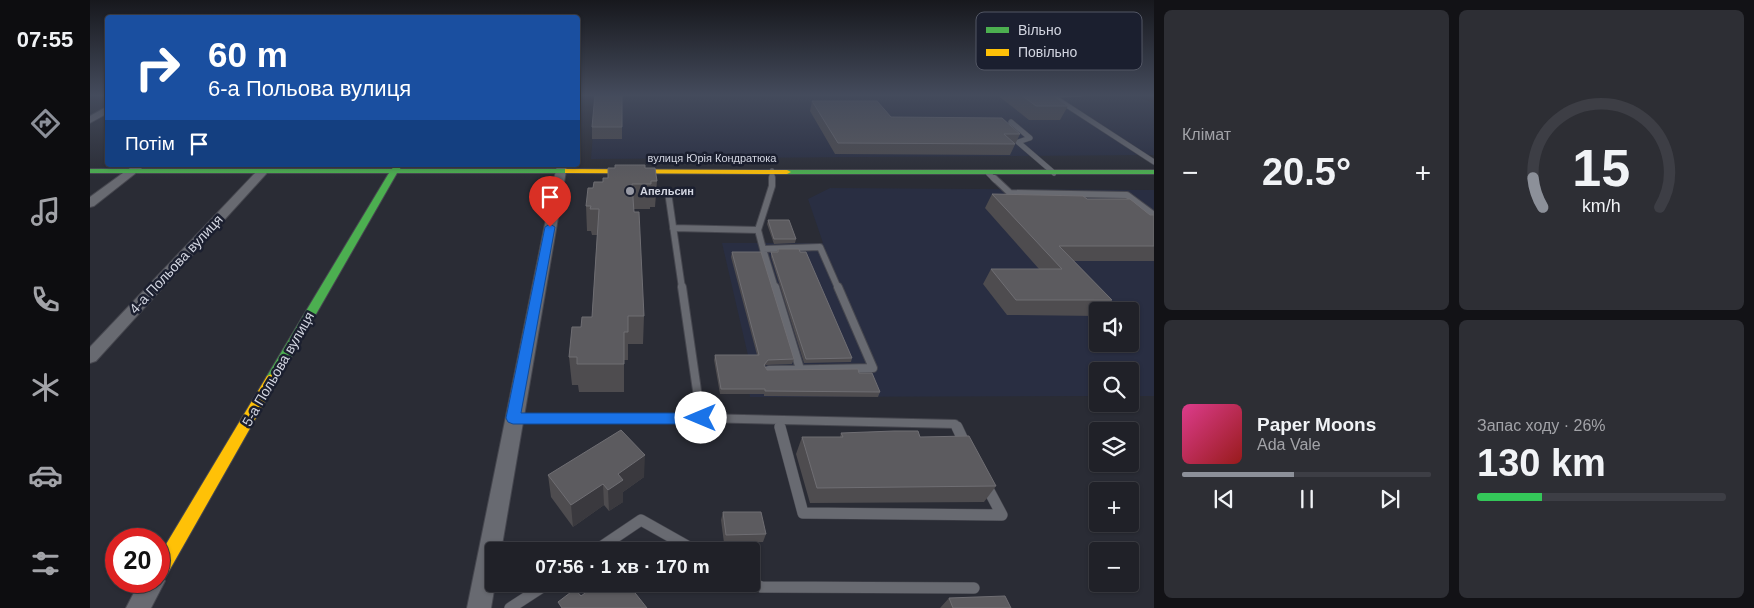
<!DOCTYPE html>
<html lang="uk">
<head>
<meta charset="utf-8">
<style>
  :root { --surface:#202128; --page:#2d2e34; --text:#f1f3f6; --muted:#a2a3a8; --line:#3d3e45; --accent:#8c9099 }
  body { margin:0; font-family:Arial,sans-serif; background:var(--page); color:var(--text); height:100vh; display:flex; flex-direction:column; font-size:19px; white-space:nowrap }
  * { box-sizing:border-box; margin:0 }
  p { font-size:16px; color:var(--muted) }
  .icon { flex:none; width:28px; height:28px; fill:none; stroke:currentColor; stroke-width:2; stroke-linecap:round; stroke-linejoin:round }
  .map { position:relative; flex:1; overflow:hidden }
  .drawer { display:flex; flex-direction:column; gap:10px; padding:10px; background:#121216; width:600px }
  .drawer>* { flex:none }
  .guide { position:absolute; left:15px; top:15px; width:475px; height:152px; border-radius:5px; box-shadow:0 1px 4px #0004,0 0 0 1px var(--line); background:#1a4fa0; color:#fff; overflow:hidden }
  .buttons { position:absolute; left:999px; top:302px; display:grid; gap:10px }
  .buttons a { display:grid; place-items:center; width:50px; height:50px; border-radius:5px; background:var(--surface); box-shadow:0 1px 4px #0004,0 0 0 1px var(--line); font-size:25px }
  .speed { position:absolute; left:15px; top:528px; display:flex; gap:10px; font-size:25px; font-weight:700; text-align:center }
  .speed>* { display:grid; place-content:center; width:65px; height:65px; border-radius:50%; background:var(--surface); box-shadow:0 1px 4px #0004,0 0 0 1px var(--line); line-height:1 }
  .speed .limit { border:8px solid #d22; background:#fff; color:#111 }
  .pin { position:absolute; display:grid; place-items:center; width:42px; height:42px; color:#fff; margin:-51px -21px; border-radius:50% 50% 50% 0; rotate:-45deg; box-shadow:0 0 5px #0007 }
  .pin .icon { rotate:45deg }
  .me { position:absolute; width:55px; margin:-28px; rotate:270deg; stroke-linejoin:round; filter:drop-shadow(0 0 4px #0008) }
  .turn { display:flex; align-items:center; gap:18px; height:105px; padding:0 20px; font-size:22px }
  .turn .icon { width:65px; height:65px; stroke-width:2.5 }
  .turn b { display:block; font-size:35px; line-height:42px }
  .then { display:flex; align-items:center; height:48px; padding:0 20px; background:#0003; gap:10px; font-size:19px }
  .big { font-size:38px; font-weight:600; line-height:1.1 }
  .drawer .widget { flex:1; display:flex; flex-direction:column; justify-content:center; gap:8px; min-width:0; padding:0 18px; border-radius:8px; background:var(--page) }
  .drawer .dial { align-items:center; gap:0 }
  .dial svg { height:130px; overflow:visible; fill:none; stroke:var(--line); stroke-width:7; stroke-linecap:round; text-anchor:middle }
  .dial text { fill:var(--text); stroke:none }
  .song { display:flex; align-items:center; gap:15px }
  .cover { width:60px; height:60px; border-radius:8px; background:linear-gradient(135deg,hsl(330 70% 55%),hsl(0 70% 35%)) }
  .played { height:5px; border-radius:2px; background:linear-gradient(90deg,var(--accent) 45%,var(--line) 45%) }
  .keys { display:flex; justify-content:space-around; direction:ltr }
  .heat { display:flex; justify-content:space-between; align-items:center; font-size:28px; direction:ltr }
  .charge { height:8px; border-radius:4px; background:linear-gradient(90deg,#34c759 26%,var(--line) 0) }
  .drawer .tiles { flex:1; display:grid; gap:10px; grid-template-columns:repeat(2,1fr) }
  .trip { position:absolute; left:395px; top:542px; width:275px; height:50px; border-radius:5px; background:var(--surface); box-shadow:0 1px 4px #0004,0 0 0 1px var(--line); font-weight:600; line-height:50px; text-align:center }
  main { display:flex; flex:1; min-height:0 }
  .menu { display:flex; flex-direction:column; width:90px; justify-content:space-around; align-items:center; background:#0d0d10; color:var(--muted) }
  .menu .icon { width:35px; height:35px }
  .menu .on { color:var(--accent) }
  .menu b { font-size:22px; color:var(--text) }
  .map>svg:first-child { display:block }
  .built { fill:#292e42; fill-rule:evenodd }
  .lines { fill:none; stroke-linecap:round; stroke-linejoin:round }
  .lane-far3-casing { stroke:#46474f; stroke-width:6 }
  .lane-far2-casing { stroke:#46474f; stroke-width:8 }
  .lane-far1-casing { stroke:#46474f; stroke-width:10 }
  .lane-casing { stroke:#46474f; stroke-width:12 }
  .street-casing { stroke:#46474f; stroke-width:2 }
  .fast-casing { stroke:#46474f; stroke-width:2 }
  .slow-casing { stroke:#46474f; stroke-width:2 }
  .lane-far3 { stroke:#686a71; stroke-width:5 }
  .lane-far2 { stroke:#686a71; stroke-width:6 }
  .lane-far1 { stroke:#686a71; stroke-width:8 }
  .lane { stroke:#686a71; stroke-width:11 }
  .street { fill:#686a71; fill-rule:evenodd }
  .fast { fill:#4caf50; fill-rule:evenodd }
  .slow { fill:#ffc107; fill-rule:evenodd }
  .wall { fill:#4e4c4f }
  .shaded-wall { fill:#3a393e }
  .building { fill:#5c5b5f; stroke:#6f6e73 }
  .route { fill:#1a73e8; stroke:#114b97 }
  .poi-dot { fill:#989aa5; stroke:#1b1f2f; stroke-width:2 }
  .labels { text-anchor:middle; dominant-baseline:central; stroke-width:5; stroke-linejoin:round; paint-order:stroke }
  .far-street-label { font-size:11px; fill:#d3d6e1; stroke:#1b1f2f }
  .far-poi-label { font-size:11px; font-weight:bold; fill:#d3d6e1; stroke:#1b1f2f; text-anchor:start }
  .street-label { font-size:14px; fill:#d3d6e1; stroke:#1b1f2f }
  .key { fill:#1b1f2f; stroke:#525664; stroke-width:1 }
  .key-label { font-size:14px; fill:#d3d6e1 }
</style>
</head>
<body>
<main>
<nav class="menu">
<b>07:55</b>
<svg class="icon on" aria-label="directions" viewBox="0 0 24 24"><path d="M12 3l9 9-9 9-9-9zM9 14v-3h6M13 9l2 2-2 2"/></svg>
<svg class="icon" aria-label="music" viewBox="0 0 24 24"><path d="M9 18V5l10-2v13"/><circle cx="6" cy="18" r="3"/><circle cx="16" cy="16" r="3"/></svg>
<svg class="icon" aria-label="phone" viewBox="0 0 24 24"><path d="M5 4h4l2 5-3 2q2 4 5 5l2-3 5 2v4C11 20 4 13 5 4z"/></svg>
<svg class="icon" aria-label="climate" viewBox="0 0 24 24"><path d="M12 3v18M4 7l16 10M4 17L20 7"/></svg>
<svg class="icon" aria-label="car" viewBox="0 0 24 24"><path d="M5 17H2v-5l4-1 3-4h7l3 4 3 1v5h-3M9 17h6M6 11h13"/><circle cx="7" cy="17" r="2"/><circle cx="17" cy="17" r="2"/></svg>
<svg class="icon" aria-label="filters" viewBox="0 0 24 24"><path d="M4 7h16M4 17h16"/><circle cx="9" cy="7" r="2"/><circle cx="15" cy="17" r="2"/></svg>
</nav>
<div class="map">
<svg width="1064" height="608" viewBox="0 0 1064 608">
  <rect width="100%" height="100%" fill="#2a2c35"/>
  <path class="built" d="M506 94H1042L1064 103V155L501 159Z
    M740 188 1064 190V396H1040V371H1008L1007 396 660 397 654 364H660L632 243H733L718 199ZM1008 311H1040V344H1008Z"/>
  <g class="lines">
    <defs>
      <path id="lane-far3" d="M961 95 1064 162
        M961 95 991 94
        M921 122 940 138 928 142 964 173
        M682 171V180
        M898 173 905 180"/>
      <path id="lane-far2" d="M904 178 920 193 1037 195 1064 215
        M578 192 592 288
        M583 228 668 230 682 186V178
        M668 230 673 249 730 247 748 288
        M673 249 685 288"/>
      <path id="lane-far1" d="M685 287 710 369
        M679 370 783 368 748 287
        M425 418H611L592 287
        M611 418 865 424 867 428
        M688 420 690 428"/>
      <path id="lane" d="M690 427 713 513 912 515 896 485
        M867 427 875 444
        M505 551 551 520 606 551
        M661 582 671 587 884 588
        M420 608 457 584"/>
      <path id="street" d="M18 106V113L0 123V116Z
        M44 165H56L4 206 0 207V197Z
        M467 165H477L411 551H404L405 584 401 608H377Z
        M172 169 178 172 176 174 6 361 0 363V347L168 170Z
        M69 572 71 573 75 581 61 608H36L50 581H69Z"/>
      <path id="fast" d="M304 165H312L310 169H478L482 171 478 173H307L187 382 182 384 177 382 176 379 177 376 299 173H0V169H302Z
        M694 170H1064V174H697L693 172Z"/>
      <path id="slow" d="M475 169 697 170 701 172 697 174 478 173H475Z
        M182 374 187 376 188 379 75 578 69 581V556L177 376Z"/>
    </defs>
    <use href="#lane-far3" class="lane-far3-casing"/>
    <use href="#lane-far2" class="lane-far2-casing"/>
    <use href="#lane-far1" class="lane-far1-casing"/>
    <use href="#lane" class="lane-casing"/>
    <use href="#street" class="street-casing"/>
    <use href="#fast" class="fast-casing"/>
    <use href="#slow" class="slow-casing"/>
    <use href="#lane-far3" class="lane-far3"/>
    <use href="#lane-far2" class="lane-far2"/>
    <use href="#lane-far1" class="lane-far1"/>
    <use href="#lane" class="lane"/>
    <use href="#street" class="street"/>
    <use href="#fast" class="fast"/>
    <use href="#slow" class="slow"/>
  </g>
  <path class="wall" d="M532 94V139H502V127Z
    M906 94H961L978 106 970 120H939Z
    M722 101 801 117 930 134 920 155 745 154 720 111Z
    M518 178 567 181 565 207H560V209H544L554 316 553 344H538V360H534V392H489L488 385H482L479 357 491 327 502 317 507 235H502L501 231H497L496 206 503 188Z
    M902 194 997 199 1060 215H1064V261H984L1022 300 1014 311H1008V316L917 315 893 284 901 269H949L895 208Z
    M678 220 706 239 705 243 684 244 677 224Z
    M688 249 710 252 762 358 761 362 714 363 681 257V252H687Z
    M642 252 704 359 702 364 676 365 675 366 677 370 769 373 790 392 788 397 674 396V394H630L624 360 625 355H667L641 257Z
    M751 433 830 437 906 486 894 502 720 503 706 454 712 437H750Z
    M458 475 554 477 533 492V502L519 511 514 505 483 527 461 497Z
    M633 512 676 534 673 542 634 543 631 520Z
    M859 598 921 608H850Z"/>
  <path class="shaded-wall" d="M555 455 554 477 533 492V502L519 511 518 490 528 474Z
    M513 484 514 505 483 527 481 505Z"/>
  <path class="building" d="M505 94H532V127H502Z
    M930 94H961L978 106H946Z
    M722 101H787L801 117 912 118 930 134H914L925 144 748 143Z
    M525 165H555V168H565L567 181H561V184H542L544 212H549L554 316H538V332H534V364H487V357H479L482 327H491L492 317H502L509 209H500L501 206H496L498 188H503L504 182H513V178H518V168H525Z
    M902 194 993 196 997 199H1040L1060 215H1064V246H969L1022 300H926L901 269H972Z
    M678 220H699L706 239H684Z
    M688 249H709L710 252H716L762 358 716 359 681 252H688Z
    M642 252H671L704 359 678 360 674 365 677 370 768 369 769 373H782L790 392 675 391V389H631L625 355H669Z
    M531 430 555 455 528 474 533 480 518 490 513 484 481 505 458 475Z
    M804 431H828L830 437 879 436 906 486 727 488 712 437H753L751 433Z
    M633 512H671L676 534 636 535Z
    M507 584H538L557 608H472L468 602 485 589 491 596Z
    M915 596 921 608H863L859 598Z"/>
  <linearGradient id="sky" x2="0" y2="1"><stop stop-color="#17181d"/><stop offset="0.53" stop-color="#444b5c"/><stop offset="1" stop-color="#444b5c" stop-opacity="0"/></linearGradient>
  <rect width="1064" height="179" fill="url(#sky)"/>
  <path class="route" d="M460 224 465 227 431 413H611L616 415 618 418 616 422 611 424H423L418 422 416 418 455 227Z"/>
  <circle class="poi-dot" cx="540" cy="191" r="5"/>
  <g class="labels">
    <g class="far-street-label">
      <text x="622" y="158">вулиця Юрія Кондратюка</text>
    </g>
    <g class="far-poi-label">
      <text x="550" y="191">Апельсин</text>
    </g>
    <g class="street-label">
      <text transform="translate(86 264) rotate(-47)">4-а Польова вулиця</text>
      <text transform="translate(188 369) rotate(-60)">5-а Польова вулиця</text>
    </g>
  </g>
  <rect x="886" y="12" width="166" height="58" rx="8" class="key"/>
  <rect x="896" y="27" width="23" height="6" fill="#4caf50"/>
  <rect x="896" y="49" width="23" height="7" fill="#ffc107"/>
  <g class="key-label">
    <text x="928" y="35">Вільно</text>
    <text x="928" y="57">Повільно</text>
  </g>
</svg>
<div class="buttons">
<a><svg class="icon" aria-label="sound" viewBox="0 0 24 24"><path d="M4 9h4l5-4v14l-5-4H4zM17 9q2 3 0 6"/></svg></a>
<a><svg class="icon" aria-label="search" viewBox="0 0 24 24"><circle cx="10" cy="10" r="6"/><path d="M15 15l6 6"/></svg></a>
<a><svg class="icon" aria-label="layers" viewBox="0 0 24 24"><path d="M12 4l9 5-9 5-9-5zM3 14l9 5 9-5"/></svg></a>
<a>+</a>
<a>−</a>
</div>
<div class="speed"><div class="limit">20</div></div>
<div class="pin" style="left:460px;top:227px;background:#d93025"><svg class="icon" aria-label="arrive" viewBox="0 0 24 24"><path d="M6 21V4h12l-3 4 3 4H6"/></svg></div>
<svg class="me" style="left:611px;top:418px" viewBox="-20 -20 40 40"><circle r="19" fill="#fff"/><path d="M0-13L10 11 0 6-10 11z" fill="#1a73e8"/></svg>
<div class="trip">07:56 · 1 хв · 170 m</div>
<div class="guide">
<div class="turn"><svg class="icon" aria-label="right" viewBox="0 0 24 24"><path d="M7 20v-9h11M14 6l5 5-5 5"/></svg><div><b>60 m</b>6-а Польова вулиця</div></div>
<div class="then">Потім<svg class="icon" aria-label="arrive" viewBox="0 0 24 24"><path d="M6 21V4h12l-3 4 3 4H6"/></svg></div>
</div>
</div>
<section class="drawer">
<div class="tiles">
<div class="widget"><p>Клімат</p>
<div class="heat"><a>−</a><b class="big">20.5°</b><a>+</a></div>
</div>
<div class="widget dial"><svg viewBox="0 0 100 80">
<path d="M14 69A42 42 0 1 1 86 69"/>
<path d="M14 69A42 42 0 0 1 8 51" stroke="#8c9099"/>
<text x="50" y="56" font-size="32" font-weight="700">15</text>
<text x="50" y="72" font-size="11">km/h</text>
</svg></div>
<div class="widget">
<div class="song"><i class="cover"></i><div><b>Paper Moons</b><p>Ada Vale</p></div></div>
<div class="played"></div>
<div class="keys"><svg class="icon" aria-label="previous" viewBox="0 0 24 24"><path d="M18 5L8 12l10 7zM5 5v14"/></svg><svg class="icon" aria-label="pause" viewBox="0 0 24 24"><path d="M8 5v14M16 5v14"/></svg><svg class="icon" aria-label="next" viewBox="0 0 24 24"><path d="M6 5l10 7-10 7zM19 5v14"/></svg></div>
</div>
<div class="widget"><p>Запас ходу · 26%</p><b class="big">130 km</b><div class="charge"></div></div>
</div>
</section>
</main>
</body>
</html>
